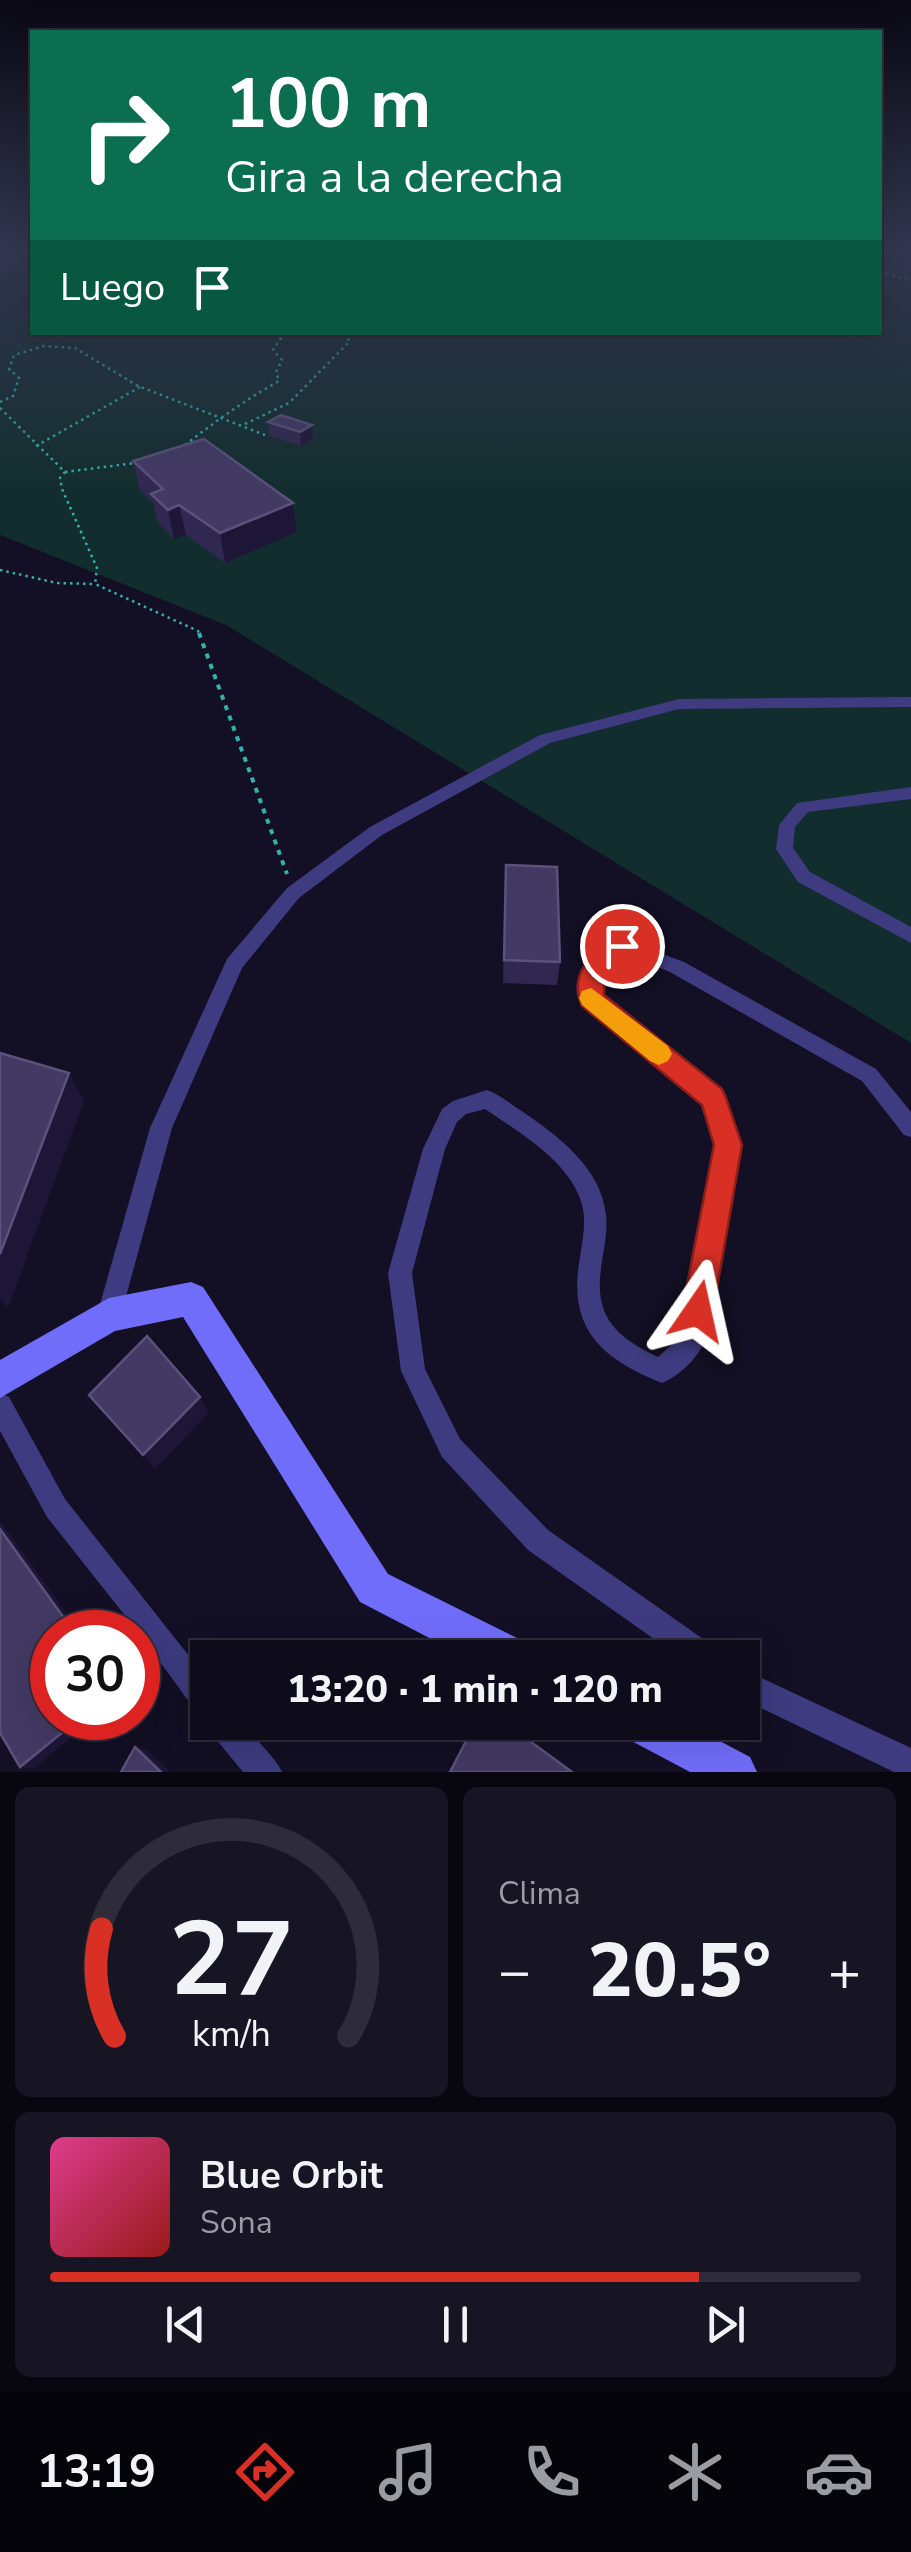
<!DOCTYPE html>
<html lang="es">
<head>
<meta charset="utf-8">
<style>
  :root { --surface:#0e0b1b; --page:#171424; --text:#f1f3f6; --muted:#9b9ba3; --line:#2e2b3a; --accent:#d93025 }
  body { margin:0; font-family:"Nunito Sans",sans-serif; background:var(--page); color:var(--text); height:100vh; display:flex; flex-direction:column; font-size:38px; white-space:nowrap }
  * { box-sizing:border-box; margin:0 }
  p { font-size:32px; color:var(--muted) }
  .icon { flex:none; width:55px; height:55px; fill:none; stroke:currentColor; stroke-width:2; stroke-linecap:round; stroke-linejoin:round }
  .map { position:relative; height:1772px; overflow:hidden }
  .details { display:flex; flex-direction:column; gap:15px; padding:15px; background:#08060f; flex:1 }
  .details>* { flex:none }
  .top-card { position:absolute; left:30px; top:30px; width:852px; height:305px; border-radius:0px; box-shadow:0 10px 40px #0002,0 0 0 2px var(--line); background:#0b6e4f; color:#fff; overflow:hidden }
  .speed { position:absolute; left:30px; top:1610px; display:flex; gap:20px; font-size:50px; font-weight:700; text-align:center }
  .speed>* { display:grid; place-content:center; width:130px; height:130px; border-radius:50%; background:var(--surface); box-shadow:0 10px 40px #0002,0 0 0 2px var(--line); line-height:1 }
  .speed .limit { border:15px solid #d22; background:#fff; color:#111 }
  .pin { position:absolute; display:grid; place-items:center; width:85px; height:85px; color:#fff; margin:-42px; border:5px solid #fff; border-radius:50%; box-shadow:0 2px 10px #0007 }
  .me { position:absolute; width:110px; margin:-55px; rotate:11deg; stroke-linejoin:round; filter:drop-shadow(0 0 8px #0008) }
  .turn { display:flex; align-items:center; gap:35px; height:210px; padding:0 30px; font-size:45px }
  .turn .icon { width:130px; height:130px; stroke-width:2.5 }
  .turn b { display:block; font-size:70px; line-height:85px }
  .then { display:flex; align-items:center; height:95px; padding:0 30px; background:#0003; gap:20px; font-size:38px }
  .big { font-size:75px; font-weight:800; line-height:1.1 }
  .details .widget { flex:1; display:flex; flex-direction:column; justify-content:center; gap:15px; min-width:0; padding:0 35px; border-radius:15px; background:var(--page) }
  .details .dial { align-items:center; gap:0 }
  .dial svg { height:260px; overflow:visible; fill:none; stroke:var(--line); stroke-width:7; stroke-linecap:round; text-anchor:middle }
  .dial text { fill:var(--text); stroke:none }
  .song { display:flex; align-items:center; gap:30px }
  .cover { width:120px; height:120px; border-radius:15px; background:linear-gradient(135deg,hsl(330 70% 55%),hsl(0 70% 35%)) }
  .played { height:10px; border-radius:5px; background:linear-gradient(90deg,var(--accent) 80%,var(--line) 80%) }
  .keys { display:flex; justify-content:space-around; direction:ltr }
  .heat { display:flex; justify-content:space-between; align-items:center; font-size:55px; direction:ltr }
  .details .tiles { flex:1; display:grid; gap:15px; grid-template-columns:1fr 1fr }
  .widget:last-child { grid-column:span 2 }
  .trip { position:absolute; left:190px; top:1640px; width:570px; height:100px; border-radius:0px; background:var(--surface); box-shadow:0 10px 40px #0002,0 0 0 2px var(--line); font-weight:800; line-height:100px; text-align:center }
  .tabs { display:flex; height:160px; justify-content:space-around; align-items:center; background:#06040b; color:var(--muted) }
  .tabs .icon { width:70px; height:70px }
  .tabs .current { color:var(--accent) }
  .tabs b { font-size:45px; color:var(--text) }
  .map>svg:first-child { display:block }
  .green { fill:#122d2d }
  .lines { fill:none; stroke-linecap:round; stroke-linejoin:round }
  .path-far1 { stroke:#32b2ac; stroke-width:2.5; stroke-dasharray:2.5 4; stroke-linecap:butt }
  .path { stroke:#32b2ac; stroke-width:4; stroke-dasharray:5 6; stroke-linecap:butt }
  .street { fill:#3e3b81; fill-rule:evenodd }
  .secondary { fill:#716dfb; fill-rule:evenodd }
  .wall { fill:#312851 }
  .shaded-wall { fill:#1d1637 }
  .building { fill:#433a64; stroke:#5a527c; stroke-width:2.5 }
  .route { fill:#d93025; stroke:#8d1f18; stroke-width:2.5 }
  .slow { fill:#f59e0b }
</style>
</head>
<body>
<div class="map">
<svg width="911" height="1772" viewBox="0 0 911 1772">
  <rect width="100%" height="100%" fill="#130f24"/>
  <path class="green" d="M0 250H32V332H880V250H911V1043L226 625 0 535Z"/>
  <g class="lines">
    <path class="path-far1" d="M880 271 911 281
      M0 402 13 396 19 378 9 369 14 355 44 346 75 348 138 386 265 435
      M0 408 65 472 60 478 62 489 97 568 95 584 198 631 200 636
      M245 424 289 403 350 341 339 332
      M185 445C216 421 245 400 279 381L276 372 282 360 273 350 285 332
      M36 446 140 387
      M65 472 135 463
      M0 570 57 583 94 584"/>
    <path class="path" d="M199 633 287 874"/>
    <path class="street" d="M911 697V707L679 709 550 743 382 835 299 898 242 968 172 1128 121 1315 117 1323 109 1327 101 1323 97 1315 150 1128 227 959 287 888 370 827 540 735 679 699Z
      M911 787V799L808 812 795 827 793 848 810 872 911 927V943L798 882 776 849 779 825 797 803Z
      M622 939 684 962 876 1069 911 1112V1137L904 1135 862 1081 670 972 624 954C607 966 602 976 601 996L720 1092 739 1145 704 1342C698 1358 678 1377 662 1383 600 1358 567 1328 580 1257 583 1237 588 1216 579 1196 563 1157 518 1132 485 1109L466 1114 457 1122 445 1149 412 1273 425 1369 460 1439 548 1530 716 1648 720 1658H681L528 1550 442 1457 401 1371 388 1273 423 1149 442 1109 453 1101 487 1090C499 1094 509 1103 520 1110 557 1135 601 1167 606 1215 608 1233 603 1251 601 1269 594 1317 617 1338 658 1357L681 1336 717 1145 704 1103 584 1005C575 977 596 948 622 939Z
      M0 1393 9 1397 65 1499 208 1680V1719L198 1714 138 1632 47 1517 0 1431Z
      M742 1669 911 1748V1772H894L742 1699Z
      M207 1722H241C253 1737 276 1758 282 1772H243L211 1733Z"/>
    <path class="secondary" d="M191 1282 203 1287 388 1574 527 1643 532 1658H468L360 1602 183 1317 115 1331 0 1398V1360L109 1298Z
      M618 1722H684L750 1757 757 1772H690L624 1737Z"/>
  </g>
  <path class="wall" d="M268 422 312 425 313 439 301 446 270 436Z
    M133 461 293 503 297 532 225 563 186 535 174 539 158 523 153 503 140 490Z
    M506 865 560 962 557 985 503 983Z"/>
  <path class="shaded-wall" d="M312 425 313 439 301 446 300 432Z
    M293 503 297 532 225 563 220 533Z
    M179 505 186 535 174 539 168 510Z
    M69 1073 84 1101 8 1308 0 1299V1254Z
    M200 1397 209 1413 155 1469 143 1455Z
    M0 1521 80 1632H74L0 1529Z
    M80 1718H95L33 1769 20 1767Z
    M135 1747 148 1751 170 1772H161Z"/>
  <path class="building" d="M281 415 312 425 300 432 268 422Z
    M204 439 293 503 220 533 179 505 168 510 151 494 163 489 133 461Z
    M506 865 557 867 560 962 504 960Z
    M0 1053 69 1073 0 1254Z
    M147 1336 200 1397 143 1455 89 1395Z
    M0 1529 74 1632H52V1718H80L20 1767 0 1733Z
    M476 1722H504L572 1772H450Z
    M135 1747 161 1772H121Z"/>
  <linearGradient id="sky" x2="0" y2="1"><stop stop-color="#0a0814"/><stop offset="0.5" stop-color="#333750"/><stop offset="1" stop-color="#333750" stop-opacity="0"/></linearGradient>
  <rect width="911" height="498" fill="url(#sky)"/>
  <path class="route" d="M622 937 630 940 634 946C618 970 604 958 604 995L722 1089 726 1098 742 1145 713 1311 709 1322 698 1326 687 1322 682 1311 714 1145 702 1105 582 1006C567 975 594 946 622 937Z"/>
  <path class="slow" d="M591 988 668 1046 672 1054 668 1061 659 1065 650 1061 582 1005 579 998 582 991Z"/>
</svg>
<div class="speed"><div class="limit">30</div></div>
<div class="pin" style="left:622px;top:946px;background:#d93025"><svg class="icon" aria-label="arrive" viewBox="0 0 24 24"><path d="M6 21V4h12l-3 4 3 4H6"/></svg></div>
<svg class="me" style="left:698px;top:1311px" viewBox="-20 -20 40 40"><path d="M0-17L14 15 0 8-14 15z" fill="#d93025" stroke="#fff" stroke-width="4"/></svg>
<div class="trip">13:20 · 1 min · 120 m</div>
<div class="top-card">
<div class="turn"><svg class="icon" aria-label="right" viewBox="0 0 24 24"><path d="M7 20v-9h11M14 6l5 5-5 5"/></svg><div><b>100 m</b>Gira a la derecha</div></div>
<div class="then">Luego<svg class="icon" aria-label="arrive" viewBox="0 0 24 24"><path d="M6 21V4h12l-3 4 3 4H6"/></svg></div>
</div>
</div>
<section class="details">
<div class="tiles">
<div class="widget dial"><svg viewBox="0 0 100 80">
<path d="M14 69A42 42 0 1 1 86 69"/>
<path d="M14 69A42 42 0 0 1 10 36" stroke="#d93025"/>
<text x="50" y="56" font-size="32" font-weight="700">27</text>
<text x="50" y="72" font-size="11">km/h</text>
</svg></div>
<div class="widget"><p>Clima</p>
<div class="heat"><a>−</a><b class="big">20.5°</b><a>+</a></div>
</div>
<div class="widget">
<div class="song"><i class="cover"></i><div><b>Blue Orbit</b><p>Sona</p></div></div>
<div class="played"></div>
<div class="keys"><svg class="icon" aria-label="previous" viewBox="0 0 24 24"><path d="M18 5L8 12l10 7zM5 5v14"/></svg><svg class="icon" aria-label="pause" viewBox="0 0 24 24"><path d="M8 5v14M16 5v14"/></svg><svg class="icon" aria-label="next" viewBox="0 0 24 24"><path d="M6 5l10 7-10 7zM19 5v14"/></svg></div>
</div>
</div>
</section>
<nav class="tabs">
<b>13:19</b>
<svg class="icon current" aria-label="directions" viewBox="0 0 24 24"><path d="M12 3l9 9-9 9-9-9zM9 14v-3h6M13 9l2 2-2 2"/></svg>
<svg class="icon" aria-label="music" viewBox="0 0 24 24"><path d="M9 18V5l10-2v13"/><circle cx="6" cy="18" r="3"/><circle cx="16" cy="16" r="3"/></svg>
<svg class="icon" aria-label="phone" viewBox="0 0 24 24"><path d="M5 4h4l2 5-3 2q2 4 5 5l2-3 5 2v4C11 20 4 13 5 4z"/></svg>
<svg class="icon" aria-label="climate" viewBox="0 0 24 24"><path d="M12 3v18M4 7l16 10M4 17L20 7"/></svg>
<svg class="icon" aria-label="car" viewBox="0 0 24 24"><path d="M5 17H2v-5l4-1 3-4h7l3 4 3 1v5h-3M9 17h6M6 11h13"/><circle cx="7" cy="17" r="2"/><circle cx="17" cy="17" r="2"/></svg>
</nav>
</body>
</html>
